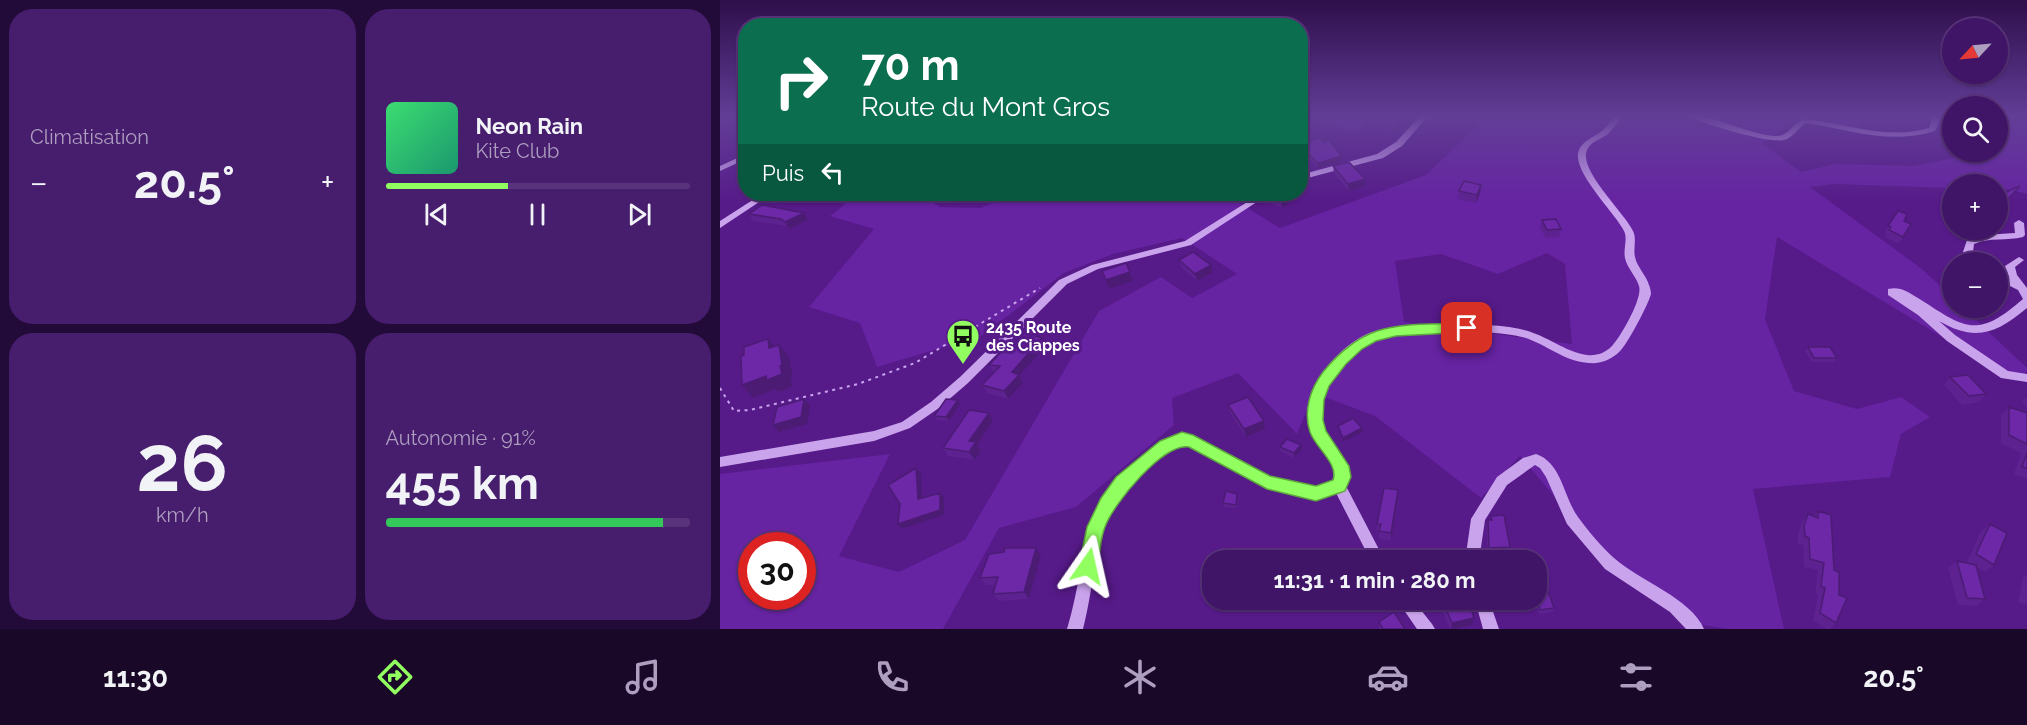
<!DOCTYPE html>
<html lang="fr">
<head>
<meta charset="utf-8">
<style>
  :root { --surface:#401467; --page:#471d6d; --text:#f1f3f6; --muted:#ae9ec0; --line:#59337b; --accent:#90ff5f }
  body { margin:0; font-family:Raleway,sans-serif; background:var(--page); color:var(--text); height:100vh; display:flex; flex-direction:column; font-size:22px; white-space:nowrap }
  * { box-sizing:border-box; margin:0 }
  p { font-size:20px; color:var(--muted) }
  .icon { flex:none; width:33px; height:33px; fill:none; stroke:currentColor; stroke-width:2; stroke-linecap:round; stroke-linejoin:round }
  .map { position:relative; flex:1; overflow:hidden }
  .panel { display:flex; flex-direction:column; gap:9px; padding:9px; background:#230b39; width:720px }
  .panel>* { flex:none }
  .guide { position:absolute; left:18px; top:18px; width:570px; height:183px; border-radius:24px; box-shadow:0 2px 4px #0004,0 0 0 2px var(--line); background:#0b6e4f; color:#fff; overflow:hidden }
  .needle { width:39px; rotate:244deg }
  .fabs { position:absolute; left:1222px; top:18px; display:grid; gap:12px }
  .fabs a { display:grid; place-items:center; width:66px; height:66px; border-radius:50%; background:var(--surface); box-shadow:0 2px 4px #0004,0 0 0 2px var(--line); font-size:30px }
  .speed { position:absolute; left:18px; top:532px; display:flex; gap:12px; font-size:30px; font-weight:700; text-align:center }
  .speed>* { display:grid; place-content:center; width:78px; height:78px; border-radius:50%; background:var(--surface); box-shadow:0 2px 4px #0004,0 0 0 2px var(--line); line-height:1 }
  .speed .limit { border:9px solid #d22; background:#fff; color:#111 }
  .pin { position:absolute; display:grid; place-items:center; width:51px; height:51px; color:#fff; margin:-26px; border-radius:12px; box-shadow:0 3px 9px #0006 }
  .me { position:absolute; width:66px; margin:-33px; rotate:11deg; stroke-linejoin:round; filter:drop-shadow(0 0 4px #0008) }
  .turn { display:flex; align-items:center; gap:21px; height:126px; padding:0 24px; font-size:27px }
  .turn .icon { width:78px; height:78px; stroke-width:2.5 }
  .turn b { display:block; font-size:42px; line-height:51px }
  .then { display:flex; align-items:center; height:57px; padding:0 24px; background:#0003; gap:12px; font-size:22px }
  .big { font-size:45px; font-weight:700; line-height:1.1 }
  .panel .widget { flex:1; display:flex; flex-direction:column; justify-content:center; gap:9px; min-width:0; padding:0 21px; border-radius:24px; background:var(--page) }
  .panel .dial { align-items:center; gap:0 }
  .dial b { font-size:78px; line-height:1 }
  .song { display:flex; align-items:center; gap:18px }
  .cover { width:72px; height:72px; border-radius:9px; background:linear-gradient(135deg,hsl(140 70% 55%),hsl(160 70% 35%)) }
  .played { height:6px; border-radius:3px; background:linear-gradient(90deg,var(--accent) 40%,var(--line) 40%) }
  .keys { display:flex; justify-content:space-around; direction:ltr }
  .heat { display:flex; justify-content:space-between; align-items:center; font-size:33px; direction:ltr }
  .charge { height:9px; border-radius:4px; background:linear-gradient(90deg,#34c759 91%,var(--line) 0) }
  .panel .tiles { flex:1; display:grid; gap:9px; grid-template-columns:repeat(2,1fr) }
  .trip { position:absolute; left:482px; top:550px; width:345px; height:60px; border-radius:24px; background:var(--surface); box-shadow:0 2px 4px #0004,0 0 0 2px var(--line); font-weight:700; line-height:60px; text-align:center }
  .menu { display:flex; height:96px; justify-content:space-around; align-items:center; background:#1a0829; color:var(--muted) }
  .menu .icon { width:42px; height:42px }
  .menu .current { color:var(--accent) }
  .menu b { font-size:27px; color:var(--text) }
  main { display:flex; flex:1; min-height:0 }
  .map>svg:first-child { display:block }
  .green { fill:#6623a2; fill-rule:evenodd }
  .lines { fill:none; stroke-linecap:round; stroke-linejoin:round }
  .path-far1 { stroke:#caa3ed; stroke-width:1.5; stroke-dasharray:2 4; stroke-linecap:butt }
  .path { stroke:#caa3ed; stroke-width:2; stroke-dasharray:3 4.5; stroke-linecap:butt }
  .minor { fill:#caa3ed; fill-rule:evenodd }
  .wall { fill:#5d2290 }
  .shaded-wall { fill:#4c1c75 }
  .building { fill:#6c28a7; stroke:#4c1c75; stroke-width:1.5 }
  .route { fill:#90ff5f; stroke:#5ea63e; stroke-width:1.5 }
  .labels { text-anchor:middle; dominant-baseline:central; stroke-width:6; stroke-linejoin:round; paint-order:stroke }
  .poi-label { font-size:16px; font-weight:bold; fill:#fff; stroke:#561a89; text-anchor:start }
</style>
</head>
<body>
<main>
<section class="panel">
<div class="tiles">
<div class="widget"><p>Climatisation</p>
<div class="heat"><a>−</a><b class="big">20.5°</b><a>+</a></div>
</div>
<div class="widget">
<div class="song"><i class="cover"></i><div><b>Neon Rain</b><p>Kite Club</p></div></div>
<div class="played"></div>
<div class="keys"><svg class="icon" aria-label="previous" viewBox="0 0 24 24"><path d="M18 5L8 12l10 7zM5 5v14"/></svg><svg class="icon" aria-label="pause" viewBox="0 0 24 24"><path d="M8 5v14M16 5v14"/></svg><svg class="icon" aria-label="next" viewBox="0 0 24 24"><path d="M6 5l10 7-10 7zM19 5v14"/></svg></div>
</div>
<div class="widget dial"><b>26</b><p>km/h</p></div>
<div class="widget"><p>Autonomie · 91%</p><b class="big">455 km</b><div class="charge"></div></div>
</div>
</section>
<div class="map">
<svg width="1307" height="629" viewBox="0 0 1307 629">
  <rect width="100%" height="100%" fill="#561a89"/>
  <path class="green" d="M583 116H651L637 133Z
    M804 116H1141L1142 128 1077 120 1042 143 1081 172 1115 164 1194 166 1247 155 1249 152H1278V116H1307V194L1293 190 1278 189V184H1233V188L1114 184 1090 187 1202 269 1233 298V308H1243L1307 368V372L1295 381 1057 237 1045 319 1074 391 1137 409 1181 397 1210 417 1181 434 1170 477 1033 489 1064 629H1010L973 624 912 587 800 456 761 498 655 416 594 393 577 434 518 373 452 398 454 425 356 507 279 528 223 629H0V474L170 454 119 556 179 572 245 540 379 311 441 277 472 298 517 274 462 238 393 254 344 273 261 336 157 367 140 323 89 307 154 229 110 216 123 206 133 194H202L201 195 220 207 261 208 293 194H528L516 201 560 228 706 175 765 119H798ZM827 253 845 264 852 344 684 322 675 261 721 254 778 274ZM32 546H82V597H32Z"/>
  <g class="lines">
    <path class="path-far1" d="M101 194 107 197 113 194
      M130 194H135"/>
    <path class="path" d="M0 388 14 411 30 410 138 384 195 363 320 288"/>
    <path class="minor" d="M700 116H708L682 146 663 158 580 180V175L657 154 676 142Z
      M895 116H903C898 122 893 129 888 134 881 139 870 142 867 150 858 170 905 213 913 231 917 239 913 248 915 257 917 267 926 275 929 285 930 287 931 292 931 294 928 305 909 341 901 350 893 359 881 364 869 363 844 362 825 343 802 337 774 329 678 329 653 341 635 349 613 370 606 388 588 438 633 448 626 486L665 561H651L616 493 596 500 547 488 471 446C455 444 445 454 434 463 426 470 417 476 409 484 374 524 376 580 363 629H347C363 578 362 520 399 478 406 470 415 464 424 457 439 445 453 434 473 436L550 477 596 488 613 482C618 460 594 442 590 420 588 410 591 399 594 389 602 367 626 344 647 334 677 321 772 321 804 330 826 335 845 352 867 355 877 356 885 353 892 346 901 336 923 298 919 286 916 276 907 268 905 258 903 249 908 239 904 231 896 214 850 170 859 150 863 140 875 137 883 130 887 126 891 121 895 116Z
      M969 116C974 116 979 116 984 117 1000 119 1048 141 1062 135 1071 132 1074 122 1085 119 1127 124 1167 140 1209 128L1211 122 1210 116H1218L1219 122 1215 131C1167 145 1133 130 1086 123 1078 128 1073 138 1064 140 1050 144 983 124 969 116Z
      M26 154V159L0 171V166Z
      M42 194H51L0 228V221Z
      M540 194H549L471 245 378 269 347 284 248 383 219 408 190 428 154 441 0 467V457L154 431 182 422 211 402 240 377 339 280 372 265 465 241Z
      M1299 220 1304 223 1305 235 1303 237C1287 241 1270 237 1254 244L1253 252 1260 262H1250L1243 252 1247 240 1263 235 1295 233 1294 223Z
      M1299 257 1304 260 1295 267 1297 275 1307 288V308C1276 334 1255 342 1219 321L1235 335 1288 371 1307 374V382L1281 378 1227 341 1198 315 1168 295V289C1180 286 1188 292 1198 298 1245 328 1256 340 1303 299L1298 290 1278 280V273L1289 277 1285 266Z
      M816 454C842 463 843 496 858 517 868 531 882 547 894 558 918 580 971 598 984 629H966L950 612 885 569 847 524 826 477 820 468 815 465 787 485 765 520 759 561H745L751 519 777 477 803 458Z
      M677 600H693L712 624 715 629H697Z
      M755 600H769L779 629H763Z"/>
  </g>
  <path class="wall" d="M667 116H688V119L675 133 661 130V122Z
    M1228 116H1233V146L1218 148 1223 129 1227 124Z
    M604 142 622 161 598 168 580 150V144Z
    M613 166 645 179V186L629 191 614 173Z
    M761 185 760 193 756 203 738 199 739 191Z
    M552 194H576V198L562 208 550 203 549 195Z
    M1178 211 1184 221 1191 224 1179 244 1165 237 1167 234 1164 233Z
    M29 214 88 220 69 229 66 226 33 221Z
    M822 220 841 229 839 237 826 238 820 228Z
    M459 260 491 265 493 272 477 281 461 267Z
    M322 338 326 346 299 376 303 383 288 399 267 393 262 385 274 373 269 365 295 343Z
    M1088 347 1117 358 1114 362H1092L1085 351Z
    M1230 377 1266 394 1259 402 1242 405 1224 385Z
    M1306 398H1307V407L1302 402Z
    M238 400 240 404 229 421 217 420 214 416Z
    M508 405 544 421 545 429 526 437 510 413Z
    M1289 407 1307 413V479L1294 474 1301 453 1281 443V415Z
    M269 413 273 421 257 445 261 451 255 460 228 456 223 448Z
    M581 445 582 449 574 458 560 451V447Z
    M678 490V498L671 541 659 539V532L657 531V524Z
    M518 498 517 508 504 507 503 503Z
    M1098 511 1116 623 1110 629H1106L1093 620 1098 595 1095 593 1098 570 1084 567 1083 545 1078 544V534L1082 522 1088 514 1094 516Z
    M771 516 790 547 788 555 768 556 766 528 768 520H771Z
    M1270 524 1274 565 1265 572 1256 567 1265 599 1256 606 1238 605 1228 568 1237 561 1250 564 1247 562 1261 531Z
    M284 552 321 556 309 599 279 601 273 594 276 585H266L260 578Z
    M1307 574V605L1298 602 1303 577Z
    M816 596 834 608 833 612 819 614 815 600H816Z
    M718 600H748L754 618 752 625 736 629H730Z
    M659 622 685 629H659Z"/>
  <path class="shaded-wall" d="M684 116H688V119L675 133V125Z
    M1233 140V146L1218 148 1222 142Z
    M622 156V161L598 168V163Z
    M645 179V186L629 191 628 184Z
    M761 185 760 193 756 203 757 195Z
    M570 194H576V198L562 208 561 200Z
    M84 213 88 220 69 229 65 222Z
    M491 265 493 272 477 281 475 274Z
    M410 272 413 281 389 289 386 280Z
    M322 338 326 346 299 376 303 383 288 399 284 391 292 372Z
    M48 339 59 351 49 348Z
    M59 345 69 357 73 377 71 378 72 387 58 392 55 389 33 398 22 385 60 366Z
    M84 399 90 406 87 424 59 432 53 425Z
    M238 400 240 404 229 421 226 417Z
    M269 413 273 421 257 445 261 451 255 460 249 452V441Z
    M544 421 545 429 526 437 524 429Z
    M642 428V432L623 442V438Z
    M581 445 582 449 574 458V453Z
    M196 468 201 473 202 505 198 499Z
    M678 490V498L671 541V533Z
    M220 493 224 498V515L182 529 178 524Z
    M316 548 321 556 309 599 304 592Z
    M754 618 752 625 736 629H731L732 623Z"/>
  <path class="building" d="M667 116H684L675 125 661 122Z
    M1231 116H1233V140L1222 142 1227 122 1230 123Z
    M600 138 604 142 609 140 622 156 598 163 580 146V144Z
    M629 162 645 179 628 184 613 166Z
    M744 181 761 185 757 195 739 191Z
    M1299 186V187L1278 210V196Z
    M552 194H570L561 200 549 195Z
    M42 205 84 213 65 222 61 219 29 214Z
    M1178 211 1187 214 1184 221 1191 224 1183 237 1169 230 1171 227 1168 226Z
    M836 219 841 229 827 230 822 220Z
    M473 252 491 265 475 274 459 260Z
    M406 263 410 272 386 280 382 271Z
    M1279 272 1280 278 1286 281 1280 285 1278 284V273Z
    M304 333 322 338 292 372 299 375 284 391 262 385 280 366 269 365 291 341 295 343Z
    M48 339 49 348 59 345 62 365 60 366 62 374 47 380 46 376 22 385 21 356 24 355V347Z
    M1088 347H1110L1117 358H1094Z
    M1248 375 1266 394 1249 396 1230 377Z
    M528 397 544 421 524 429 508 405Z
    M84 399 81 417 53 425 57 407Z
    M226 399 238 400 226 417 214 416Z
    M1289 407 1307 413V444L1289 435Z
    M249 410 269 413 249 441 256 442 249 452 223 448Z
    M633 418 642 428 623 438 618 426Z
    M567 439 581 445 574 453 560 447Z
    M1307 453V468L1302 467Z
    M196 468 198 499 220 493V510L178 524 180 504 168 485Z
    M664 488 678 490 671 533 659 531 661 524H657Z
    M506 491 517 494 516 505 503 503Z
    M1098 511 1111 515 1114 570 1119 572V595L1127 598 1116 623 1100 613 1105 588 1101 586 1104 563 1090 559 1089 538 1085 536 1084 526 1088 514 1098 518Z
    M784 515 790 547 769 548 768 520H772L771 516Z
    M1270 524 1287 533 1274 565 1256 554Z
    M285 548H316L304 592 273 594 278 577 260 578 269 554 284 552Z
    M1237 561 1256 565 1265 599 1247 598Z
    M829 594 834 608 820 610 816 596Z
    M722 600H748L754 618 732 623Z
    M674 612 685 629H663L659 622Z"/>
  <linearGradient id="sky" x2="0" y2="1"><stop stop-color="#2f0e4b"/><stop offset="0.57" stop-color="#623e97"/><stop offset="1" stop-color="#623e97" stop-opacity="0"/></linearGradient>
  <rect width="1307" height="204" fill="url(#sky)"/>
  <path class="route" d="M747 323 754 328 752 332 676 336 656 341 642 349 626 364 609 386 604 400 603 420 606 431 629 466 631 477 625 491 596 501 547 489 469 447C444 442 393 504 385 527 379 541 381 558 375 572L368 575 361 572 359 566 367 527 381 498 396 477 440 441 462 432 473 435 550 476 596 486 613 480C619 464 595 447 590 432 583 412 590 389 603 372 648 317 682 326 747 323Z"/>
  <defs>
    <symbol id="bus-pin" viewBox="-11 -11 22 30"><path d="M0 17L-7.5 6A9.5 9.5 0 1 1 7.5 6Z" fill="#90ff5f" stroke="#561a89"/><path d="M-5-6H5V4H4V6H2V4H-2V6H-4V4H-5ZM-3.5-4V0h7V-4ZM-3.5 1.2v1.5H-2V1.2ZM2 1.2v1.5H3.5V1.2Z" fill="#111"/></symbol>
  </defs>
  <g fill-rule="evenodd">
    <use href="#bus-pin" x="224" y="317" width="38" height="52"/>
  </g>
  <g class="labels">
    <g class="poi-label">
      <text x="266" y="327">2435 Route<tspan x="266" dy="18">des Ciappes</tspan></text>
    </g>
  </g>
</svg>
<div class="fabs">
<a><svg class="needle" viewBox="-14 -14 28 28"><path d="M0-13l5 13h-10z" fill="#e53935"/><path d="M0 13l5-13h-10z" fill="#ae9ec0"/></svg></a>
<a><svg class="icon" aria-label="search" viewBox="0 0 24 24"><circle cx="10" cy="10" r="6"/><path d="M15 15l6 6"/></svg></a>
<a>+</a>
<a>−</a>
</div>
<div class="speed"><div class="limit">30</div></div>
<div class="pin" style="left:747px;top:328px;background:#d93025"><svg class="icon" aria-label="arrive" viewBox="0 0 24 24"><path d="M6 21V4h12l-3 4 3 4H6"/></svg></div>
<svg class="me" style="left:368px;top:566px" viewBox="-20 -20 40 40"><path d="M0-17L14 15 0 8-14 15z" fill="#90ff5f" stroke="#fff" stroke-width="4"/></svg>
<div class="trip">11:31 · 1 min · 280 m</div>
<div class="guide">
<div class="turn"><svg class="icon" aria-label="right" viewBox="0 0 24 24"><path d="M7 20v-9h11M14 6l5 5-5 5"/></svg><div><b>70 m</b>Route du Mont Gros</div></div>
<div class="then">Puis<svg class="icon" aria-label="left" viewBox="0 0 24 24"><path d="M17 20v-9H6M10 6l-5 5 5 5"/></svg></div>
</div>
</div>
</main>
<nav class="menu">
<b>11:30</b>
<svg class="icon current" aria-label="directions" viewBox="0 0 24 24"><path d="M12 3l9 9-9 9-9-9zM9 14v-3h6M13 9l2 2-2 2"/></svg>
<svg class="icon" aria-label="music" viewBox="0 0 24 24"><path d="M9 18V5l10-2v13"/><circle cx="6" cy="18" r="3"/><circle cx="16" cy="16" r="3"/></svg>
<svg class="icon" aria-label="phone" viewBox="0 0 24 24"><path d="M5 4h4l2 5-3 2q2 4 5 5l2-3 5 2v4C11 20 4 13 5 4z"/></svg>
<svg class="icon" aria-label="climate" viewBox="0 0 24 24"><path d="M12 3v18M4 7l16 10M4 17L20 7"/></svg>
<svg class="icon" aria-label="car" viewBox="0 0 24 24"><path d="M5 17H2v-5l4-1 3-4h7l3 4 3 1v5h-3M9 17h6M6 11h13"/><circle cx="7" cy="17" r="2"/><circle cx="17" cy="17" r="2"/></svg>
<svg class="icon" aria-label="filters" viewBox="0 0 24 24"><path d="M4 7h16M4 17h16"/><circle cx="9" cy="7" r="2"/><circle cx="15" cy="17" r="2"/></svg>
<b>20.5°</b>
</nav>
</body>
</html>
